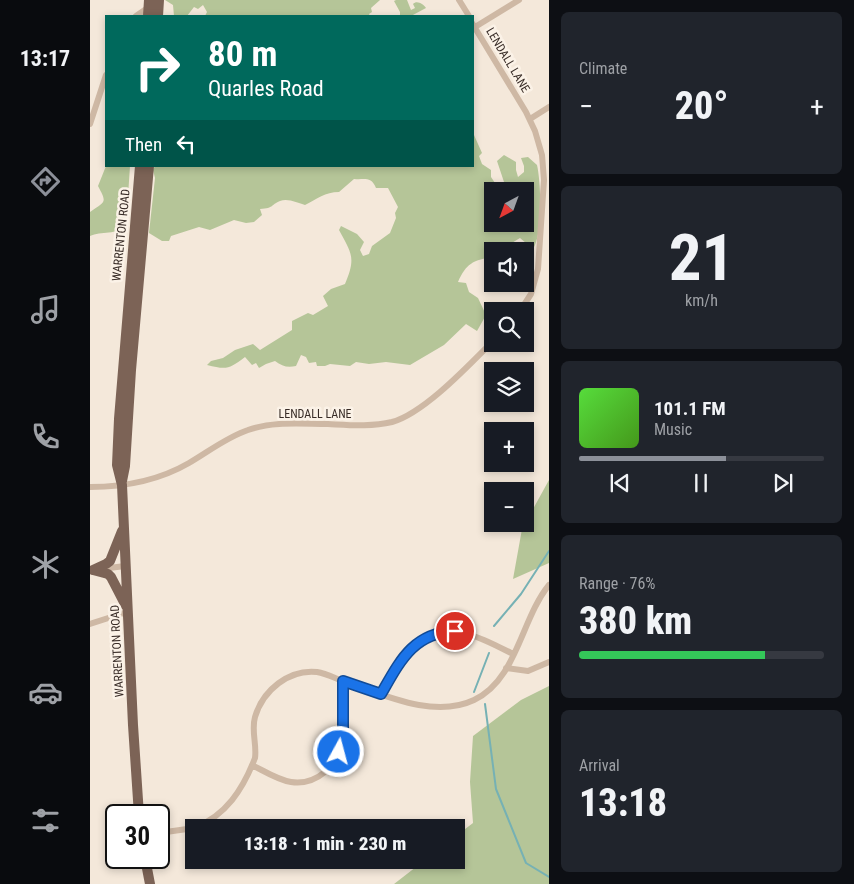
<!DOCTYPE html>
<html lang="en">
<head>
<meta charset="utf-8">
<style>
  :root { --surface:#171b24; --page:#20242c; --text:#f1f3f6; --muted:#9ea1a6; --line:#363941; --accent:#8c9099 }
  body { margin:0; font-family:"Roboto Condensed",sans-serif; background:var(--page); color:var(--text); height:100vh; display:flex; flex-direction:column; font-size:19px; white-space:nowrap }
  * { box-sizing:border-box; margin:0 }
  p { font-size:16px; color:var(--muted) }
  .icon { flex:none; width:28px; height:28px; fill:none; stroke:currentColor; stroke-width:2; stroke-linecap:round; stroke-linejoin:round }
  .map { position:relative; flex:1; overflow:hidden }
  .sheet { display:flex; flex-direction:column; gap:12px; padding:12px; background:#0d0f14; width:305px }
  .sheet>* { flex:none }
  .banner { position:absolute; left:15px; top:15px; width:369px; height:152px; border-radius:0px; box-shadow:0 2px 8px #0003; background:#00695c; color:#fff; overflow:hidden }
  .needle { width:32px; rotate:221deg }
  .buttons { position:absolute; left:394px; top:182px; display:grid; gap:10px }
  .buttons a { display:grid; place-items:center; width:50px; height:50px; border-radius:0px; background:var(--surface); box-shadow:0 2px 8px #0003; font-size:25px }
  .speed { position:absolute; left:15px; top:804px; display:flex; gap:10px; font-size:25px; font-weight:700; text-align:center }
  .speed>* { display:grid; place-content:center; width:65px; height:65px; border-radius:50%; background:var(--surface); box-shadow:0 2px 8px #0003; line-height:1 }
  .speed .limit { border:2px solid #111; border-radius:8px; background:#fff; color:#111 }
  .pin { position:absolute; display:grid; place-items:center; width:42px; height:42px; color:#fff; margin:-21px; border:2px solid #fff; border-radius:50%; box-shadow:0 1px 5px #0007 }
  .me { position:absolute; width:55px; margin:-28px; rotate:7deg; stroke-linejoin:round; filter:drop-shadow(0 0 4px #0008) }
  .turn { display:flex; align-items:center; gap:18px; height:105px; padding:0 20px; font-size:22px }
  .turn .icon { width:65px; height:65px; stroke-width:2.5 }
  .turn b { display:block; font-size:35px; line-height:42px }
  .then { display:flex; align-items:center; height:48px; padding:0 20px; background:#0003; gap:10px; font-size:19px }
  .big { font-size:38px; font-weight:800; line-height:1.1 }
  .sheet .card { flex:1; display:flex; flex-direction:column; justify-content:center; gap:8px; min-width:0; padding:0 18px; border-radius:8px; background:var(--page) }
  .sheet .dial { align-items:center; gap:0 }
  .dial b { font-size:65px; line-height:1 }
  .song { display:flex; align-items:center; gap:15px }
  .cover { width:60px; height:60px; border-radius:8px; background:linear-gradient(135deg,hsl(110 70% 55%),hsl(100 70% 35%)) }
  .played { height:5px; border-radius:2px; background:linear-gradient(90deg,var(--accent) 60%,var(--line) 60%) }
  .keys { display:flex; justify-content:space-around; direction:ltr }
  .heat { display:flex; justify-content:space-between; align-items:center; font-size:28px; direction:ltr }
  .charge { height:8px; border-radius:4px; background:linear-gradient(90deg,#34c759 76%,var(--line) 0) }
  .trip { position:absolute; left:95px; top:819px; width:280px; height:50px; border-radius:0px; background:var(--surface); box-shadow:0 2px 8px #0003; font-weight:800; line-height:50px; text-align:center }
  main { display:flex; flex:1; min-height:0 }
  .tab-bar { display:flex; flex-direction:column; width:90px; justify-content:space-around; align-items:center; background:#090b0e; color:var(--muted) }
  .tab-bar .icon { width:35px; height:35px }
  .tab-bar .active { color:var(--accent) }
  .tab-bar b { font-size:22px; color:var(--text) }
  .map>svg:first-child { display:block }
  .green { fill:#b5c598; fill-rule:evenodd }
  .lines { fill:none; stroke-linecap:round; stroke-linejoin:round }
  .stream { stroke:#76b1b4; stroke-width:2 }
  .minor { stroke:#ceb8a4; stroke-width:6 }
  .primary { stroke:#7c6356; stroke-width:10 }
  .route-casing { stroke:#114b97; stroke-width:12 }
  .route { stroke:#1a73e8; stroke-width:9 }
  .labels { text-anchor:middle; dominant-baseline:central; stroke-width:5; stroke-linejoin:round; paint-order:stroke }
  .street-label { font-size:12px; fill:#382c27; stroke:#fbf2e7 }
</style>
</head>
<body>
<main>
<nav class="tab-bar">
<b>13:17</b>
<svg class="icon active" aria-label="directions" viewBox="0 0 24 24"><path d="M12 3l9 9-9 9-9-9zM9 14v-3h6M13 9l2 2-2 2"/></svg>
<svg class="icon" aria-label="music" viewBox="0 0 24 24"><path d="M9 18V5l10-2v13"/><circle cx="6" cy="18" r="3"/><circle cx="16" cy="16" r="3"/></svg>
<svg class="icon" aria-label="phone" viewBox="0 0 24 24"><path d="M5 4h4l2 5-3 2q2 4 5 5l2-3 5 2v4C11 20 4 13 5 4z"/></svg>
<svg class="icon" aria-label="climate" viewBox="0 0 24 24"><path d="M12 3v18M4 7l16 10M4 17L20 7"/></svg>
<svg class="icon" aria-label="car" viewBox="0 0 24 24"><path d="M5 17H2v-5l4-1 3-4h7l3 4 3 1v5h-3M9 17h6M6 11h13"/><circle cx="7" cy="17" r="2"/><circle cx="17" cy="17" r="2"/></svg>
<svg class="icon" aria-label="filters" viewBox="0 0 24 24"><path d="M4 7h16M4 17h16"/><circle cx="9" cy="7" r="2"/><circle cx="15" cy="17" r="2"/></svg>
</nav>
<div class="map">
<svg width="459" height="884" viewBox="0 0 459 884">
  <rect width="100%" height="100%" fill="#f4e8da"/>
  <path class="green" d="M75 0H290L281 8 282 12 279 14 280 16H115L117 12 113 5 108 9 104 7 97 16H84L83 5Z
    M306 0H317L321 10 325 8 323 4C327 0 333 4 336 8L321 16H310V12L304 1Z
    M384 135 392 153 389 156 392 164 401 170V177L407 186 415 185 407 161 414 155 426 162V170L428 177 434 172V166L431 158 438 157 447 165C451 182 453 235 443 249L430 238 415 247V251H402V257C383 260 376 264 368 282L376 283 379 292 388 298 396 315 387 331 376 324 354 345 320 365 296 362 279 364 266 362 260 366 240 364 235 366H227L226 362 219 363 216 357 211 355 206 366C197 368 192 366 185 361L176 364 169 368 166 363 162 365 155 357C139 369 137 370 117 365L121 361 133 358 145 350 163 344 170 350 202 330V321L218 313 223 315 238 306 233 296 241 289 255 284C266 258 262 254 249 230L251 226 267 234 274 242 270 250 273 256 279 254 282 246 300 233 306 218 305 213 308 207 298 188H286C281 176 275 180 264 179L249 192C235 192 227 199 215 205 208 203 198 198 190 201 180 205 185 208 170 209L172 215 164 222 156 223 144 220 120 230 109 227 81 236 79 241H72L59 233 65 178 63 170 65 166H382L383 136ZM402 191H435V224H402Z
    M16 166H40L36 226C27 235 11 231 0 236V212C16 201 17 203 8 186Z
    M459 480V563L423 579 432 529Z
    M459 686V884H304L335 860H366V836L383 823 380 782 383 736 431 700Z"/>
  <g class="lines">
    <path class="stream" d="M404 626 431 594 459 551
      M384 692 399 653
      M395 704 406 789 436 863 459 877"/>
    <path class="minor" d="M369 0 379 16
      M46 16 59 7
      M382 23 436 112 445 131 452 155 454 180 448 269 441 294 430 311
      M385 27 429 0
      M440 119 459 107
      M0 124 16 75
      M0 487C35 487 68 481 99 463 118 452 137 437 158 430 183 421 211 424 238 424 259 425 281 427 302 422 334 413 378 366 402 342
      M11 569 35 566
      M0 624 37 612
      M416 668 438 671 459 662
      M291 694C299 681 306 666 316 654 349 615 386 635 423 654
      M162 765C174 771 188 780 201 782 226 786 251 764 253 740 254 720 253 700 253 681
      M104 828C136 816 153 789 165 758 167 744 161 731 165 717 173 690 199 669 227 672 238 674 246 679 256 682 294 695 344 719 384 700 427 680 431 619 459 585
      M69 833 104 828"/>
    <path class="primary" d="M58 16 59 0
      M68 16 69 0
      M32 481 35 466 41 370 59 166
      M3 570 18 574 21 577 36 606
      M3 570 16 564 20 561 32 531
      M49 815 43 725 32 485 27 465 29 419 50 166
      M55 858 60 884"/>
  </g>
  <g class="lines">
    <defs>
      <path id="route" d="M249 752 253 740V681L291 694C310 661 323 633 365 631"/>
    </defs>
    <use href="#route" class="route-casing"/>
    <use href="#route" class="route"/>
  </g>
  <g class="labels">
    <g class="street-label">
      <text transform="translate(418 60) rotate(59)">LENDALL LANE</text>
      <text transform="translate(31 235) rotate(-84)">WARRENTON ROAD</text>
      <text x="225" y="414">LENDALL LANE</text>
      <text transform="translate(27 651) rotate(-93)">WARRENTON ROAD</text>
    </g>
  </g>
</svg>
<div class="buttons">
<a><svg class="needle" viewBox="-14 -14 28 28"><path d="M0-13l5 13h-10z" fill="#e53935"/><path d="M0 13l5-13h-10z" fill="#9ea1a6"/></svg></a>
<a><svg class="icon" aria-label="sound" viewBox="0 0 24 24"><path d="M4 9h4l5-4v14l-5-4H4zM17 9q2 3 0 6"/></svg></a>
<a><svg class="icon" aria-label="search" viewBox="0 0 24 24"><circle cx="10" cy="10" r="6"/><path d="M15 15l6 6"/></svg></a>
<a><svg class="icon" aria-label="layers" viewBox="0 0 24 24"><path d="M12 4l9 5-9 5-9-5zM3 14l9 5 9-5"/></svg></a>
<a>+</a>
<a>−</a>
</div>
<div class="speed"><div class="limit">30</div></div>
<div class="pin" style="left:365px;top:631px;background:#d93025"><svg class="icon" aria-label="arrive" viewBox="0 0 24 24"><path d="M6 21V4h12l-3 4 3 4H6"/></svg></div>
<svg class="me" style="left:249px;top:752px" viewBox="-20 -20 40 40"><circle r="17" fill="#1a73e8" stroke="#fff" stroke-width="3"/><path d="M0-11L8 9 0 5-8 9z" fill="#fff"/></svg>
<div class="trip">13:18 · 1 min · 230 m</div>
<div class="banner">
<div class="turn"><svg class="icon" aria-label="right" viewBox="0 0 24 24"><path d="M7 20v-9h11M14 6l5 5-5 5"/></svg><div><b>80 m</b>Quarles Road</div></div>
<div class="then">Then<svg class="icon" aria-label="left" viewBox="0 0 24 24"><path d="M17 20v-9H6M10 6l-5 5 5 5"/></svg></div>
</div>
</div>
<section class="sheet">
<div class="card"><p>Climate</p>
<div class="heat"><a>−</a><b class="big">20°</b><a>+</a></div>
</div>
<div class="card dial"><b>21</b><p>km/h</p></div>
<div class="card">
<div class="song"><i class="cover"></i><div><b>101.1 FM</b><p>Music</p></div></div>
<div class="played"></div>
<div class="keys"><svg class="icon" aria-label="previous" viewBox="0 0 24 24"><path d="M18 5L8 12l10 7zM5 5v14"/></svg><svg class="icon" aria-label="pause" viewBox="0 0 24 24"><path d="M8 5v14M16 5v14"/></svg><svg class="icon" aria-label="next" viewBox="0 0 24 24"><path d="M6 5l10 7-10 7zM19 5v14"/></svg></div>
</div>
<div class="card"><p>Range · 76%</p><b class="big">380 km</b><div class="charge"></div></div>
<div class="card"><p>Arrival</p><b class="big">13:18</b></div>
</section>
</main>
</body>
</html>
